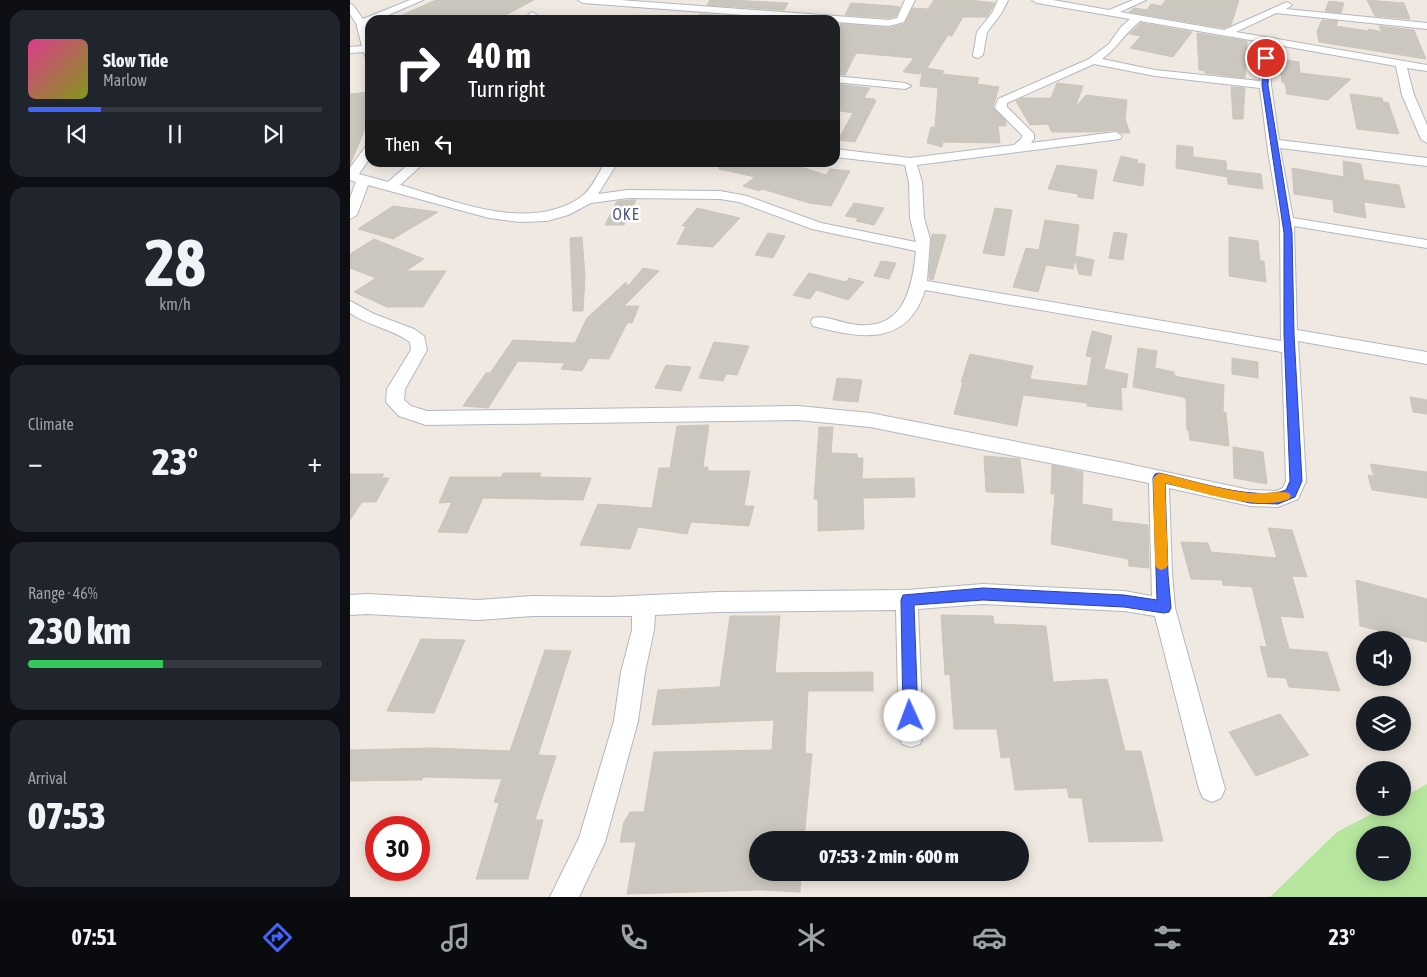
<!DOCTYPE html>
<html lang="en">
<head>
<meta charset="utf-8">
<style>
  :root { --surface:#171b24; --page:#20242c; --text:#f1f3f6; --muted:#9ea1a6; --line:#363941; --accent:#4264fb }
  body { margin:0; font-family:"Asap Condensed",sans-serif; background:var(--page); color:var(--text); height:100vh; display:flex; flex-direction:column; font-size:19px; white-space:nowrap }
  * { box-sizing:border-box; margin:0 }
  p { font-size:16px; color:var(--muted) }
  .icon { flex:none; width:28px; height:28px; fill:none; stroke:currentColor; stroke-width:2; stroke-linecap:round; stroke-linejoin:round }
  .map { position:relative; flex:1; overflow:hidden }
  .sheet { display:flex; flex-direction:column; gap:10px; padding:10px; background:#0d0f14; width:350px }
  .sheet>* { flex:none }
  .banner { position:absolute; left:15px; top:15px; width:475px; height:152px; border-radius:15px; box-shadow:0 2px 12px #0003; background:#202124; color:#fff; overflow:hidden }
  .controls { position:absolute; left:1006px; top:631px; display:grid; gap:10px }
  .controls a { display:grid; place-items:center; width:55px; height:55px; border-radius:50%; background:var(--surface); box-shadow:0 2px 12px #0003; font-size:25px }
  .speed { position:absolute; left:15px; top:816px; display:flex; gap:10px; font-size:25px; font-weight:700; text-align:center }
  .speed>* { display:grid; place-content:center; width:65px; height:65px; border-radius:50%; background:var(--surface); box-shadow:0 2px 12px #0003; line-height:1 }
  .speed .limit { border:8px solid #d22; background:#fff; color:#111 }
  .pin { position:absolute; display:grid; place-items:center; width:42px; height:42px; color:#fff; margin:-21px; border:2px solid #fff; border-radius:50%; box-shadow:0 1px 5px #0007 }
  .me { position:absolute; width:55px; margin:-28px; rotate:358deg; stroke-linejoin:round; filter:drop-shadow(0 0 4px #0008) }
  .turn { display:flex; align-items:center; gap:18px; height:105px; padding:0 20px; font-size:22px }
  .turn .icon { width:65px; height:65px; stroke-width:2.5 }
  .turn b { display:block; font-size:35px; line-height:42px }
  .then { display:flex; align-items:center; height:48px; padding:0 20px; background:#0003; gap:10px; font-size:19px }
  .big { font-size:38px; font-weight:800; line-height:1.1 }
  .sheet .tile { flex:1; display:flex; flex-direction:column; justify-content:center; gap:8px; min-width:0; padding:0 18px; border-radius:15px; background:var(--page) }
  .sheet .dial { align-items:center; gap:0 }
  .dial b { font-size:65px; line-height:1 }
  .song { display:flex; align-items:center; gap:15px }
  .cover { width:60px; height:60px; border-radius:8px; background:linear-gradient(135deg,hsl(330 70% 55%),hsl(70 70% 35%)) }
  .played { height:5px; border-radius:2px; background:linear-gradient(90deg,var(--accent) 25%,var(--line) 25%) }
  .keys { display:flex; justify-content:space-around; direction:ltr }
  .heat { display:flex; justify-content:space-between; align-items:center; font-size:28px; direction:ltr }
  .charge { height:8px; border-radius:4px; background:linear-gradient(90deg,#34c759 46%,var(--line) 0) }
  .trip { position:absolute; left:399px; top:831px; width:280px; height:50px; border-radius:25px; background:var(--surface); box-shadow:0 2px 12px #0003; font-weight:800; line-height:50px; text-align:center }
  .tabs { display:flex; height:80px; justify-content:space-around; align-items:center; background:#090b0e; color:var(--muted) }
  .tabs .icon { width:35px; height:35px }
  .tabs .selected { color:var(--accent) }
  .tabs b { font-size:22px; color:var(--text) }
  main { display:flex; flex:1; min-height:0 }
  .map>svg:first-child { display:block }
  .green { fill:#b6e59e; fill-rule:evenodd }
  .building { fill:#cbc7bf; stroke:#cbc5ba }
  .lines { fill:none; stroke-linecap:round; stroke-linejoin:round }
  .minor-casing { stroke:#b4b7c1; stroke-width:2 }
  .minor { fill:#fff; fill-rule:evenodd }
  .route { fill:#4264fb; stroke:#2b41a3 }
  .slow { fill:#f59e0b }
  .labels { text-anchor:middle; dominant-baseline:central; stroke-width:5; stroke-linejoin:round; paint-order:stroke }
  .far-quarter-label { font-size:16px; letter-spacing:1px; fill:#4d5680; stroke:#fff }
</style>
</head>
<body>
<main>
<section class="sheet">
<div class="tile">
<div class="song"><i class="cover"></i><div><b>Slow Tide</b><p>Marlow</p></div></div>
<div class="played"></div>
<div class="keys"><svg class="icon" aria-label="previous" viewBox="0 0 24 24"><path d="M18 5L8 12l10 7zM5 5v14"/></svg><svg class="icon" aria-label="pause" viewBox="0 0 24 24"><path d="M8 5v14M16 5v14"/></svg><svg class="icon" aria-label="next" viewBox="0 0 24 24"><path d="M6 5l10 7-10 7zM19 5v14"/></svg></div>
</div>
<div class="tile dial"><b>28</b><p>km/h</p></div>
<div class="tile"><p>Climate</p>
<div class="heat"><a>−</a><b class="big">23°</b><a>+</a></div>
</div>
<div class="tile"><p>Range · 46%</p><b class="big">230 km</b><div class="charge"></div></div>
<div class="tile"><p>Arrival</p><b class="big">07:53</b></div>
</section>
<div class="map">
<svg width="1077" height="897" viewBox="0 0 1077 897">
  <rect width="100%" height="100%" fill="#efe9e1"/>
  <path class="green" d="M1077 784V897H920L987 832 1033 808H1052L1053 797ZM1015 835H1052V872H1015Z"/>
  <path class="building" d="M86 0H184L146 20H41Z
    M360 0H381L438 3 434 10 357 5Z
    M584 0H619L645 3 637 17H613L602 36 598 35 577 68 594 71 592 74 629 78 627 84 649 87 643 107 656 121V126H648L650 143 593 142 592 147 577 143 581 127H585L588 88 570 86 572 71 569 74 553 72 564 58 506 53 495 75 485 74V36L491 24 539 28 554 24 563 8 578 9Z
    M816 0H889L881 25 874 28 779 12 784 8 797 10 801 4 811 6Z
    M1017 0 1054 3 1060 19 1025 16Z
    M979 1 994 3 991 13 975 11Z
    M501 3 543 6 550 7 546 16 539 18 495 15Z
    M349 14 428 19 344 20Z
    M972 20 988 21 986 26 1018 31 1019 29 1032 32 1029 26 1064 30 1076 59 969 42 967 31Z
    M791 23 842 32 823 57 780 48 791 36 779 34Z
    M847 33 897 41 895 78 855 73V71L849 70Z
    M929 59 949 62 950 73 1001 79 978 100 937 94 935 83 932 82Z
    M707 83 733 86 725 108 736 95 777 100 775 119 780 133H771L766 130 749 132H702L698 124 680 125 666 101 672 98H701Z
    M485 84 520 88 514 98 525 99 524 101H526L505 142 488 140 503 113 485 110Z
    M881 87 895 88 893 119H883Z
    M20 92V117L0 165V94Z
    M1000 94 1032 98 1033 102H1038L1049 134 1007 129Z
    M827 145 843 147V157L876 161 877 177 826 168Z
    M771 156 788 160 787 163 795 164 793 186 763 181Z
    M993 161 1011 164 1014 180 1049 185 1055 208 1014 202 1016 218 984 212 983 200 944 194 942 168 994 177Z
    M370 162H436L476 175 480 169 500 171 481 206 459 203 412 189 409 191 393 186 405 177 369 169Z
    M707 165 747 170 743 199 728 197V194L698 189Z
    M877 170 911 174 913 189 878 184Z
    M286 200 274 225H255L267 201Z
    M504 203 534 208 524 225 506 221 508 218 495 216Z
    M43 206 88 212 43 239 8 229Z
    M347 208 390 218 363 247 327 244 336 226H332Z
    M645 208 662 210 654 256 633 253Z
    M695 220 729 225 725 256 744 260 741 276 729 274 725 259 723 269 696 265 688 292 663 287 676 248 689 250Z
    M764 232 777 234 773 260 759 258Z
    M418 233 435 236 423 258 405 255Z
    M582 234 596 235 583 280 579 279Z
    M232 237 235 276 233 311H223L220 238Z
    M879 237 908 241 910 261H914L916 282 879 276Z
    M24 239 74 259 56 271H96L73 307H37L4 292 26 278 0 268V254Z
    M531 261 546 263 539 279 524 276Z
    M293 268 309 271 274 306H289L282 323H277L259 359 239 358 232 371 211 369 215 363 168 361 138 408 113 406 136 373H140L163 340 225 343 237 318 276 282 278 286Z
    M459 273 496 282 499 278 514 282 498 300 466 290 460 299 443 295Z
    M742 331 762 336 754 369 778 374 776 388 771 387 772 410 737 406V403L673 395 667 426 604 414 613 382H611L620 354 683 366 680 379 737 386 742 357 736 356Z
    M364 342 399 346 387 375 376 374 373 381 349 378Z
    M788 348 807 351 805 368 824 372V375L829 377 874 385 873 412 876 413 879 446 840 440 839 431 837 430 836 399 833 397 783 387Z
    M882 358 908 362V378L882 374Z
    M316 365 341 367 331 391 305 388Z
    M487 378 512 380 508 402 483 400Z
    M1060 397 1077 400V414L1063 412Z
    M359 425 353 467H358V471H400L394 506H404L399 526 341 522 337 534 288 527 280 549 230 545 248 504 302 508 309 468H320L327 426Z
    M469 427H483L481 453 507 454V458H513L512 479 564 478 565 497 513 498 514 529 468 531V499H464Z
    M883 447 913 452 917 484 884 478Z
    M634 456 670 459 674 493 636 492Z
    M1020 464 1077 472V498L1022 490 1018 475 1024 476Z
    M702 465 733 472 732 504 762 509V521L798 525 799 568 779 566 778 559 701 544 705 494H701Z
    M153 473H191L189 477 241 478 233 500 133 498 117 533 88 532 102 502 89 503 100 477H151Z
    M0 474H34L31 478H39L26 502H12L0 520Z
    M918 528 942 530 957 577 942 576 954 618 930 616 939 649 977 652 990 691 939 687 936 678 918 677 910 646 917 647 902 587 873 585 872 580 841 579 831 542 858 543 861 552 927 558Z
    M1006 580 1077 599V642L1010 626Z
    M591 615 643 616 644 624 696 626 703 682 757 679 775 751H791L813 841 739 842 732 798H719L717 788 665 790 660 757 651 758 647 729H604L600 674 595 675Z
    M380 616H430L425 673 523 672V691H458L455 753 462 754 454 840H404L402 872H451L450 892 411 890 277 894 286 842H270L274 822 280 812H294L304 752 422 750 424 720 302 725 308 690 370 687Z
    M71 639 115 640 84 713 37 711Z
    M195 650 221 651 188 755 206 756 185 820H193L178 879H126L149 803 144 802 152 779 73 777 72 780 0 781V750L83 748 160 751Z
    M930 714 959 755 906 776 879 732Z"/>
  <g class="lines">
    <defs>
      <path id="minor" d="M60 0H73L27 20H20V23L16 24 20 38V59L16 58 14 52 0 53V47L12 46 6 23 0 14V4L3 5 13 19Z
        M228 0H270L539 20 547 18 555 0H565L554 22 539 26 485 22V20H461L233 3Z
        M648 0H658L651 14 637 32 633 55 628 58 624 57 623 55 627 32 642 13Z
        M682 0H703L759 10 783 0H796L770 12 874 30 937 2 942 5 936 9 1077 23V29L926 13 886 32 1077 65V71L1057 68 1064 95 1077 125V143L1071 139 1052 95 1046 66 922 44 921 85 929 140 1077 158V166L930 148 943 218 1077 240V248L944 226 947 330 1077 352V364L948 341 956 481 948 499 928 507 900 506 819 488 822 573 825 608 875 789 871 798 862 802 853 798 849 789 805 616 774 611 633 604 568 609 573 735 570 744 561 747 552 744 549 735 546 610 368 612 305 615 304 630 295 672 288 721 255 842 229 897H200L229 838 264 721 271 672 282 630V616H183L128 620 17 614 0 615V595L17 594 128 600 183 596 259 597 368 592 557 590 633 584 774 591 802 596 799 483 520 427 448 420 76 425 49 416 36 402 37 389 61 350 60 342C42 329 19 326 0 313V301L24 314 64 329 74 336 77 350 55 389 54 400 61 406 77 411 448 406 520 413 769 462 900 490 926 491 933 488 936 481 932 352 575 290C557 348 509 338 463 326L461 322 463 318C475 315 489 322 501 324 552 333 562 292 566 251L462 229 389 202 370 199 278 198 241 203 218 215 197 221 170 222 139 218 18 185 7 215 0 219V198L6 182 0 180V168L16 146 20 145V158L9 174 38 182 61 162H75L50 185C105 201 179 233 231 197 241 190 249 173 255 162H268L248 194 278 190 370 191 397 196 471 223 566 242 560 218 559 182 555 165 485 157V149L560 158 664 145 672 138V135L645 108 648 99 739 59 759 44 771 27 780 19 687 3ZM790 21 912 42 910 81 805 70 752 59C768 47 774 34 790 21ZM744 64 805 76 910 88 918 151 930 221 931 341 577 281 580 239 574 218 572 182 567 165 770 139 772 136 766 132 681 143 684 139V134L657 107V103Z
        M182 12 187 15 182 20H172Z
        M485 76 555 83 561 86 555 89 485 82Z"/>
    </defs>
    <use href="#minor" class="minor-casing"/>
    <use href="#minor" class="minor"/>
  </g>
  <path class="route" d="M916 56 919 58 918 85 942 233 944 334 952 481 945 497 928 504 900 503 815 483 818 574 821 608 819 612 814 613 774 607 633 600 564 605 568 716 566 721 560 723 555 721 553 716 551 600 553 595 633 588 774 595 807 600 803 478 805 474 809 473C841 480 907 502 936 490L940 481 934 334V233L912 85 913 58Z"/>
  <path class="slow" d="M809 473C838 479 871 490 900 493 910 494 934 491 939 493L941 496 939 499C908 512 848 491 815 483L818 565 816 568 811 570 807 568 805 565 803 478Z"/>
  <g class="labels">
    <g class="far-quarter-label">
      <text x="276" y="214">OKE</text>
    </g>
  </g>
</svg>
<div class="controls">
<a><svg class="icon" aria-label="sound" viewBox="0 0 24 24"><path d="M4 9h4l5-4v14l-5-4H4zM17 9q2 3 0 6"/></svg></a>
<a><svg class="icon" aria-label="layers" viewBox="0 0 24 24"><path d="M12 4l9 5-9 5-9-5zM3 14l9 5 9-5"/></svg></a>
<a>+</a>
<a>−</a>
</div>
<div class="speed"><div class="limit">30</div></div>
<div class="pin" style="left:916px;top:58px;background:#d93025"><svg class="icon" aria-label="arrive" viewBox="0 0 24 24"><path d="M6 21V4h12l-3 4 3 4H6"/></svg></div>
<svg class="me" style="left:560px;top:716px" viewBox="-20 -20 40 40"><circle r="19" fill="#fff"/><path d="M0-13L10 11 0 6-10 11z" fill="#4264fb"/></svg>
<div class="trip">07:53 · 2 min · 600 m</div>
<div class="banner">
<div class="turn"><svg class="icon" aria-label="right" viewBox="0 0 24 24"><path d="M7 20v-9h11M14 6l5 5-5 5"/></svg><div><b>40 m</b>Turn right</div></div>
<div class="then">Then<svg class="icon" aria-label="left" viewBox="0 0 24 24"><path d="M17 20v-9H6M10 6l-5 5 5 5"/></svg></div>
</div>
</div>
</main>
<nav class="tabs">
<b>07:51</b>
<svg class="icon selected" aria-label="directions" viewBox="0 0 24 24"><path d="M12 3l9 9-9 9-9-9zM9 14v-3h6M13 9l2 2-2 2"/></svg>
<svg class="icon" aria-label="music" viewBox="0 0 24 24"><path d="M9 18V5l10-2v13"/><circle cx="6" cy="18" r="3"/><circle cx="16" cy="16" r="3"/></svg>
<svg class="icon" aria-label="phone" viewBox="0 0 24 24"><path d="M5 4h4l2 5-3 2q2 4 5 5l2-3 5 2v4C11 20 4 13 5 4z"/></svg>
<svg class="icon" aria-label="climate" viewBox="0 0 24 24"><path d="M12 3v18M4 7l16 10M4 17L20 7"/></svg>
<svg class="icon" aria-label="car" viewBox="0 0 24 24"><path d="M5 17H2v-5l4-1 3-4h7l3 4 3 1v5h-3M9 17h6M6 11h13"/><circle cx="7" cy="17" r="2"/><circle cx="17" cy="17" r="2"/></svg>
<svg class="icon" aria-label="filters" viewBox="0 0 24 24"><path d="M4 7h16M4 17h16"/><circle cx="9" cy="7" r="2"/><circle cx="15" cy="17" r="2"/></svg>
<b>23°</b>
</nav>
</body>
</html>
